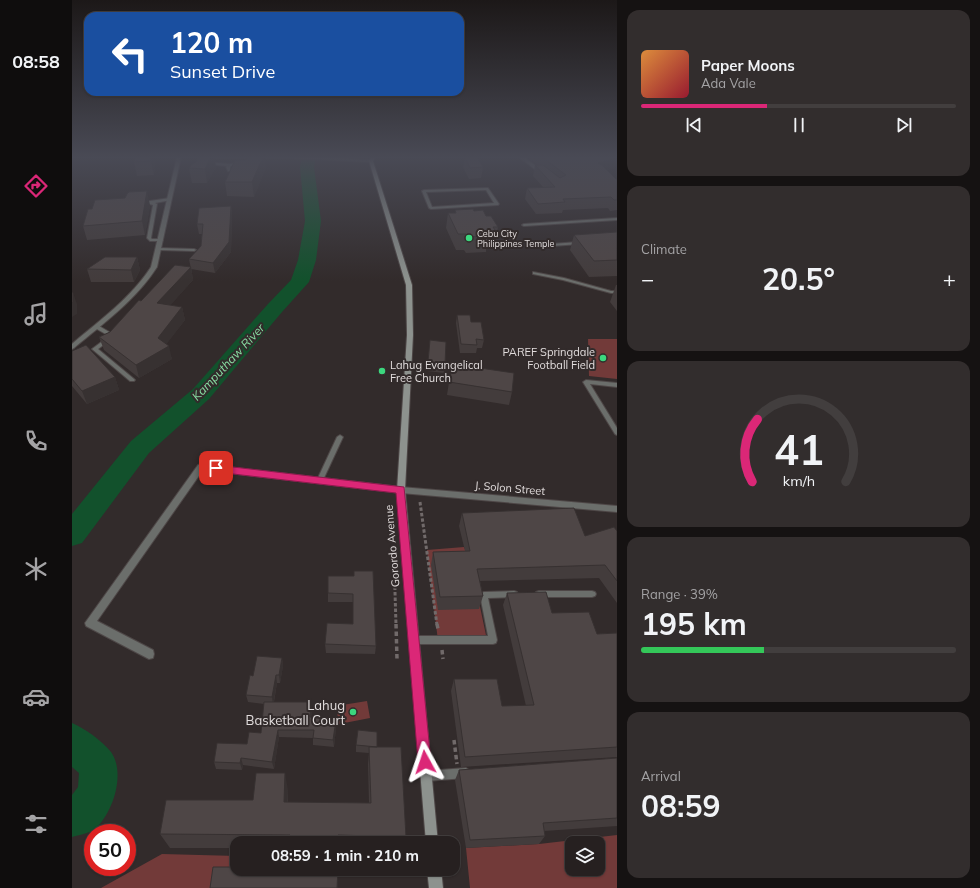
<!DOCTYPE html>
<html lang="en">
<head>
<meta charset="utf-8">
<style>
  :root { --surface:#262020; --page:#322d2d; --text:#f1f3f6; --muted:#a4a3a5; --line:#423e3e; --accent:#db2777 }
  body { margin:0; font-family:Mulish,sans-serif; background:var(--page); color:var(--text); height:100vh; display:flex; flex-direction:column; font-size:15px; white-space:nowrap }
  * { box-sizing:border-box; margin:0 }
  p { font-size:13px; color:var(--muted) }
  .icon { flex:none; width:22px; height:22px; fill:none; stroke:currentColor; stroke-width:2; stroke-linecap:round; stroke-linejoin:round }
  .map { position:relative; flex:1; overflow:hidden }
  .panel { display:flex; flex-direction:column; gap:10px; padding:10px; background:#151212; width:363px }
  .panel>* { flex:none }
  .hud { position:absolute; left:12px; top:12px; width:380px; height:84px; border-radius:12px; box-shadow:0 1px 3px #0004,0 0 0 1px var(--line); background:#1a4fa0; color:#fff; overflow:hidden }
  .buttons { position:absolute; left:493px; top:836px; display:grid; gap:8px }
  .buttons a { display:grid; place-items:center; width:40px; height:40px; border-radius:8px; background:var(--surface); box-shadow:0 1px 3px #0004,0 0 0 1px var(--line); font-size:20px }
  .speed { position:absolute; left:12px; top:824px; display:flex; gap:8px; font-size:20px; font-weight:700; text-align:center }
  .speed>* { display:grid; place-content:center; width:52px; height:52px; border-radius:50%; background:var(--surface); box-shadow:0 1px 3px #0004,0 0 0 1px var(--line); line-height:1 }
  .speed .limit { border:6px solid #d22; background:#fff; color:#111 }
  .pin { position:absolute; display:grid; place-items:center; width:34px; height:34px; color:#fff; margin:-17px; border-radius:8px; box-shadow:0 2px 6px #0006 }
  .me { position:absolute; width:44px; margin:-22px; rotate:355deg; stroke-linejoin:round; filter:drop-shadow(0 0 3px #0008) }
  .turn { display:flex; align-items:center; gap:14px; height:84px; padding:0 20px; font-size:18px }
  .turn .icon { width:52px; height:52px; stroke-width:2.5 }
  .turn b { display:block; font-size:28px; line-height:34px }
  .big { font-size:30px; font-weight:700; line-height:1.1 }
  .panel .card { flex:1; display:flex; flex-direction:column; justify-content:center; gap:6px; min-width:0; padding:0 14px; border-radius:12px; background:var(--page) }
  .panel .dial { align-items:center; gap:0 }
  .dial svg { height:104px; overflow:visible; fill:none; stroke:var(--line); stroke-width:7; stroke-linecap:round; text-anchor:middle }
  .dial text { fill:var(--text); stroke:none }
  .song { display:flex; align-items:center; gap:12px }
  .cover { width:48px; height:48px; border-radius:6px; background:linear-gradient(135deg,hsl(30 70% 55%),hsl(350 70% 35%)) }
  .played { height:4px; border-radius:2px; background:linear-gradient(90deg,var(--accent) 40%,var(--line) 40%) }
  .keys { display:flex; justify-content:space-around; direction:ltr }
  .heat { display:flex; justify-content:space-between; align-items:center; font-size:22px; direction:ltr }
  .charge { height:6px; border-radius:3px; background:linear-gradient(90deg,#34c759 39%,var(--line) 0) }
  .trip { position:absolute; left:158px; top:836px; width:230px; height:40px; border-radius:12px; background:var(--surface); box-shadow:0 1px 3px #0004,0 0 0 1px var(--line); font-weight:700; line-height:40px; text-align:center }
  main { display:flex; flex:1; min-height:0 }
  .tabs { display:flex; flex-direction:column; width:72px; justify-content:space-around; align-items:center; background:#0f0d0d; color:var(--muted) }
  .tabs .icon { width:28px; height:28px }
  .tabs .on { color:var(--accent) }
  .tabs b { font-size:18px; color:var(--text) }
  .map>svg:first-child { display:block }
  .green { fill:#723a39; fill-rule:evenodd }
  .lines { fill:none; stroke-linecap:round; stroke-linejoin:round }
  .river { fill:#12512c; fill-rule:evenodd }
  .service-casing { stroke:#4e4747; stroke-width:2 }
  .minor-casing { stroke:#4e4747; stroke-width:2 }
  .tertiary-casing { stroke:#4e4747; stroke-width:2 }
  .secondary-casing { stroke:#4e4747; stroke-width:2 }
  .path-far1 { stroke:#716a6a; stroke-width:3; stroke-dasharray:3.5 2; stroke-linecap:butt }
  .path { stroke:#716a6a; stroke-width:3.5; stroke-dasharray:4.5 3; stroke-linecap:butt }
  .service { fill:#6b6e6b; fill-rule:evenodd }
  .minor { fill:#6b6e6b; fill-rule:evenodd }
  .tertiary { fill:#6b6e6b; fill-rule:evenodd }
  .secondary { fill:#8d928e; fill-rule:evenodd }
  .wall { fill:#433c3c }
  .shaded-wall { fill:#373131 }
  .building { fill:#4e4646; stroke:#373131 }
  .route { fill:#db2777; stroke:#8e194d }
  .poi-dot { fill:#3cd77e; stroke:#322b2b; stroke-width:1.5 }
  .labels { text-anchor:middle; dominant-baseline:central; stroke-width:4; stroke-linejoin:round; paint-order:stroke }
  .far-poi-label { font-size:9px; fill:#e1dcdc; stroke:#322b2b; text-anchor:start }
  .poi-label { font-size:11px; fill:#e1dcdc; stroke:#322b2b; text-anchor:end }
  .street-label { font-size:11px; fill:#e1dcdc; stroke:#322b2b }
  .water-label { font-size:12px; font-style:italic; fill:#88dea3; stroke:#322b2b }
  .near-poi-label { font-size:13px; fill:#e1dcdc; stroke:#322b2b; text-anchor:end }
</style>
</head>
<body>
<main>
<nav class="tabs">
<b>08:58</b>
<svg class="icon on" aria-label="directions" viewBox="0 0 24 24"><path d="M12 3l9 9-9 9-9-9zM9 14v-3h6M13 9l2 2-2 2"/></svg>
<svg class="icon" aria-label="music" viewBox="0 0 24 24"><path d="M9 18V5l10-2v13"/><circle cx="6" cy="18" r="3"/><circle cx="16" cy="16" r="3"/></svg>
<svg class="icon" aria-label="phone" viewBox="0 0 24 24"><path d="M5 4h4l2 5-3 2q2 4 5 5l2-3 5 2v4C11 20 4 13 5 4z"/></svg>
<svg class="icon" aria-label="climate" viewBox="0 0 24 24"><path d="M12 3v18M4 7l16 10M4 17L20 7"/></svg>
<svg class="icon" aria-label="car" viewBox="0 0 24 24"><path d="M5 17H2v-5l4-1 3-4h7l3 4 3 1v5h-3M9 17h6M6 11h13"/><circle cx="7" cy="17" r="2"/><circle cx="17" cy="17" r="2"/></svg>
<svg class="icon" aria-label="filters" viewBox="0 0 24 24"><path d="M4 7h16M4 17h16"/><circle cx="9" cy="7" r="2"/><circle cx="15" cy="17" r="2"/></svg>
</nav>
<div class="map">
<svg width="545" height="888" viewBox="0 0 545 888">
  <rect width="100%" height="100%" fill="#322b2b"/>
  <path class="green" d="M516 339H545V379L517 376Z
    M392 547 399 564 415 640 366 641 355 550Z
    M295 701 298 718 267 724 264 706Z
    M545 835V888H398L394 848 467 844ZM500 843H526V869H500Z
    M90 854 165 856V869L147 888H29Z"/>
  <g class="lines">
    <path class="river" d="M230 157H244L242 167 249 221 244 260 237 282 210 312 137 399 77 453 10 543 0 546V514L59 441 121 389 196 304 219 280 226 260 233 221 228 167Z
      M0 723C14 729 29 740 39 752 54 773 41 813 23 829 18 833 7 835 0 837V795L6 787 7 773 0 767Z"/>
    <defs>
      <path id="service" d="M136 162 158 164 169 162 171 163 159 166 158 167V169L168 170V172H167L156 171 154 167 155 166 135 164V162Z
        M415 188H416L427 204 426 205 359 209 357 208 350 191 352 190ZM414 190 422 203 360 207 354 192Z
        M98 198H99V200L83 203 85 204 79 238 80 239H89L91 240 89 241H78L75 238 81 205C77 203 72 205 69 203L71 202Z
        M545 218V220L452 226 450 225 452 224Z
        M507 242 509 243 508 244 465 247 463 246 465 245Z
        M86 248 122 249 124 250 122 251 87 250 85 249Z
        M461 272 492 278 539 291H545V293H539L491 280 461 274Z
        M23 326H27L44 336 43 337H39L23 328Z
        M36 337 38 338V340L26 349 62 379 63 380 62 381H58L20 349Z
        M514 380 545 383V387L518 384 545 428V435L543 434 511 382Z
        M268 435 271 437 251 480 250 482H246L245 480 265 437Z
        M442 591 445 592 446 594 445 596 442 597 416 598 425 640 424 643 421 644H342L339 643 338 640 339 637 342 636H416L408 595 409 593 412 592Z
        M467 591H520L523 592 524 594 523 596 520 597H467L464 596 463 594 464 592Z
        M394 768 397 770 399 773 397 776 394 778 354 781 351 779 349 776 351 773 354 771Z"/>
      <path id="minor" d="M105 157H109L85 267C64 300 32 323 2 348L0 349V344C28 320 59 298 79 267Z
        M447 157H452L473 173 469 174Z
        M129 464 329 487 545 506V512L329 493 131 470 25 621 81 650 82 654 81 658 77 659 14 626 13 623 126 465Z"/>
      <path id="tertiary" d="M141 157H248L299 160 301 161 299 162 216 158H143Z"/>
      <path id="secondary" d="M299 157H303L301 161 340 285 341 335 333 490 366 843H354L325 490 335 335 334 285 297 161Z
        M355 869H369L371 888H357Z"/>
    </defs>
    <use href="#service" class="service-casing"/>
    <use href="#minor" class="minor-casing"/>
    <use href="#tertiary" class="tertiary-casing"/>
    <use href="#secondary" class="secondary-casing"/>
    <path class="path-far1" d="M348 502 365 625
      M322 559 324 625"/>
    <path class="path" d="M324 624 325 659
      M365 624 366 629
      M370 650 371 659
      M382 740 385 764"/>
    <use href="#service" class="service"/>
    <use href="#minor" class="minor"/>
    <use href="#tertiary" class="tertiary"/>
    <use href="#secondary" class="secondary"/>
  </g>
  <path class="wall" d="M63 157H82L83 165 82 175 65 176 62 162Z
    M126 157H142L144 167 135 183H120L117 168 124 162Z
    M393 157H405L411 167 409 178 397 179 391 167Z
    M455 157H545L543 168 535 170 545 180V210L538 211 536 208 491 210 490 213 464 214 453 199 455 188 471 187 461 176 463 165H465Z
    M174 160 194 167 182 197 155 196 153 182Z
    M78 205 73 235 15 240 11 226Z
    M159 206 160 216 159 252 143 273 119 269 117 259 129 246 130 234H127L125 224Z
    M383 210 402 211 414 216 426 227 422 248 414 249V252L394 253 392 250H384L374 228 376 213H383Z
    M545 232V276L517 277 498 250 502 235Z
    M65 257 68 270 62 282H19L15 269Z
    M119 267 121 280 98 305 110 307 113 320 94 344 100 359 67 378 32 350 27 337 38 332 69 301Z
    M544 285H545V311L538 302Z
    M385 315 399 322 412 340 410 348H405L404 353H388L384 323Z
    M358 340 373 364 372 373 355 371Z
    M0 351 43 377 47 390 15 404 0 386Z
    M377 382 440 392 437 405 375 395Z
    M390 513 513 536 545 531V603L527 578 408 581 411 596 407 609 366 610 359 565 361 552 393 551 387 526Z
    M282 576 304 646 303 654 254 653 253 644 281 624V602H256V593Z
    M435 593 480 613 525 634 545 633V757L389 767 379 691 382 679 430 706H454L431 605Z
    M210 658 211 666 208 683H205L202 702 240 710 239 717 264 720V728L262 747 241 745V738L207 737 202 769 171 765 170 770 144 769 142 762 175 744 189 733 192 704 176 702 174 695 181 676Z
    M284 745 305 747 334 837 333 843H165V848H98L88 834 181 800 216 790V802L297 803 296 764 297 753 284 752Z
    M545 758V826L472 831 473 836 467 844 394 848 383 780 387 770Z"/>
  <path class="shaded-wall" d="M79 157H82L83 165 82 175 79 161Z
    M139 157H142L144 167 135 183 133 169Z
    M191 157H193L194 167 182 197 180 182Z
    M545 158V162L543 168 523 173 526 163Z
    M75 191 78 205 73 235 70 221Z
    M159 206 160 216 159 252 143 273 141 263Z
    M65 257 68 270 62 282 59 270Z
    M119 267 121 280 89 316 85 303Z
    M1 293 5 304V314L0 317V303Z
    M110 307 113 320 90 350 97 346 100 359 67 378 64 365Z
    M43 377 47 390 15 404 10 391Z
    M210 658 211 666 208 683 207 675Z
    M204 675 205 683 201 705 200 697Z
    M239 702 240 710 239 725 238 717Z
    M264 720V728L262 747 261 740Z
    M206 730 207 737 202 769 200 762Z
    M169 758 171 765 170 770 168 763Z
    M213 773 216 790 215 817 212 802Z
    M266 869V888H265Z"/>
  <path class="building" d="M63 157H79V161L62 162Z
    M126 157H139L133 169 117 168 120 164 124 162Z
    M176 157H191L180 182H153L163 160H174Z
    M393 157H405L411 167 398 168Z
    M470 157H545V158L526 163 530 165 545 180V200H542L539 197 491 199 493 202 466 204 455 188 483 187 463 165H471L488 178 494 175Z
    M75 191 70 221 11 226 16 209H20L23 200 53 198 55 194 57 192Z
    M159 206 157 242 141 263 117 259 129 246 131 224H125L127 208Z
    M401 209 402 211 411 210 414 216H419L426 227H421L425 233H415L416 236 396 237 394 234H386L376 213H384L383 210Z
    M545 232V260L522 261 502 235Z
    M33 257H65L59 270 15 269Z
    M103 265 119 267 85 303 110 307 86 338 97 346 64 365 27 337 38 332 67 300 69 301Z
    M0 292 1 293V302L0 303Z
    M385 315H398L399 322H409L412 340 404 339 405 345 389 344Z
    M358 340 374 342 373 364 356 362Z
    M14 345 43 377 10 391 0 379V351Z
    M381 364 442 373 440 392 377 382Z
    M502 508 513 536 542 527 545 531V581L533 565 405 569 411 596 368 597 361 552 398 551 390 513Z
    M282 571H301L304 646 253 644 255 623 281 624V594L256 593V576H282Z
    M474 592 480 613 517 612 525 634 545 633V747L393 757 382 679H425L430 706 462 705 435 593Z
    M185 656 210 658 207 675H204L200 697 174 695 178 675 181 676Z
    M192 702H239L238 717 264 720 261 740 241 738 242 730H206L200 762 169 758 168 763 142 762 145 743 175 744 177 732 189 733Z
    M286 730 305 732V747L284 745Z
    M297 747H329L334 837 266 835V843H217L218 835 88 834 94 800H181L184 773H213L212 802 299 803Z
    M545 758V818L471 823 473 836 398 840 387 770Z
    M141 867H165V869H266L265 888H138Z"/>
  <linearGradient id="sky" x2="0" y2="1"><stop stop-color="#1c1818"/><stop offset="0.56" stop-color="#494a55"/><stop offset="1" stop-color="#494a55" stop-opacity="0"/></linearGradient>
  <rect width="545" height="281" fill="url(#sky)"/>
  <path class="route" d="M144 465 332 487 359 762 357 767 353 769 348 767 346 762 324 493 144 472 139 468Z"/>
  <g class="poi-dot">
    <circle cx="397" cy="238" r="4"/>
    <circle cx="531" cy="358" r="4"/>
    <circle cx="310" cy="371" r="4"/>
    <circle cx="281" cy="712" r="4"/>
  </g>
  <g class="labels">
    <g class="far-poi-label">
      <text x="405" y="233">Cebu City<tspan x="405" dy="10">Philippines Temple</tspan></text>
    </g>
    <g class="poi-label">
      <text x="523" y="352">PAREF Springdale<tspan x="523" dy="13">Football Field</tspan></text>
      <text x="318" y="365" text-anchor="start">Lahug Evangelical<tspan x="318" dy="13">Free Church</tspan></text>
    </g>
    <g class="street-label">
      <text transform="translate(438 488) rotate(5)">J. Solon Street</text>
      <text transform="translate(320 546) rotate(-95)">Gorordo Avenue</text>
    </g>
    <g class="water-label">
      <text transform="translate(156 362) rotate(-47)">Kamputhaw River</text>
    </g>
    <g class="near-poi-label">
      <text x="273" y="705">Lahug<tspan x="273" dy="15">Basketball Court</tspan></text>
    </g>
  </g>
</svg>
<div class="buttons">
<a><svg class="icon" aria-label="layers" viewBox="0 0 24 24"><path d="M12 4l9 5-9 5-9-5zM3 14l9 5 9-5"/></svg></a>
</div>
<div class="speed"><div class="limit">50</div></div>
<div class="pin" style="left:144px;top:468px;background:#d93025"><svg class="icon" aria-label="arrive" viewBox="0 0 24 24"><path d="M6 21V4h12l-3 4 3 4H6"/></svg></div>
<svg class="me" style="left:353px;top:762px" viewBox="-20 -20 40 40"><path d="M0-17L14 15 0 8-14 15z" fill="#db2777" stroke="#fff" stroke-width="4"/></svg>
<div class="trip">08:59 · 1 min · 210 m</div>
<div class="hud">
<div class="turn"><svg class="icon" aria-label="left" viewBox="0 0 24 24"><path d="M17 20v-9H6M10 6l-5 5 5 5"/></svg><div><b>120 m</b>Sunset Drive</div></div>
</div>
</div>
<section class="panel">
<div class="card">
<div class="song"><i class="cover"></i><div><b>Paper Moons</b><p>Ada Vale</p></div></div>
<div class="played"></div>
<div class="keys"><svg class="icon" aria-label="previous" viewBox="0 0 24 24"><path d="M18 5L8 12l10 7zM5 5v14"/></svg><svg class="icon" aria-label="pause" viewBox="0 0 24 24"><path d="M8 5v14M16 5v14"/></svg><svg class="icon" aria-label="next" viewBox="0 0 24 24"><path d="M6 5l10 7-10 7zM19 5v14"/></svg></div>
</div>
<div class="card"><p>Climate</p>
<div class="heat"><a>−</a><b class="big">20.5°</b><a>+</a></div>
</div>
<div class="card dial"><svg viewBox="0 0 100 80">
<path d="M14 69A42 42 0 1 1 86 69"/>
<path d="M14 69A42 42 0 0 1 18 21" stroke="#db2777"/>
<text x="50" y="56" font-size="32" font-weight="700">41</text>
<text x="50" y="72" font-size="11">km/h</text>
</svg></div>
<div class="card"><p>Range · 39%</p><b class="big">195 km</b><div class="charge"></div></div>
<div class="card"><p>Arrival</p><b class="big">08:59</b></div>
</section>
</main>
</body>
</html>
